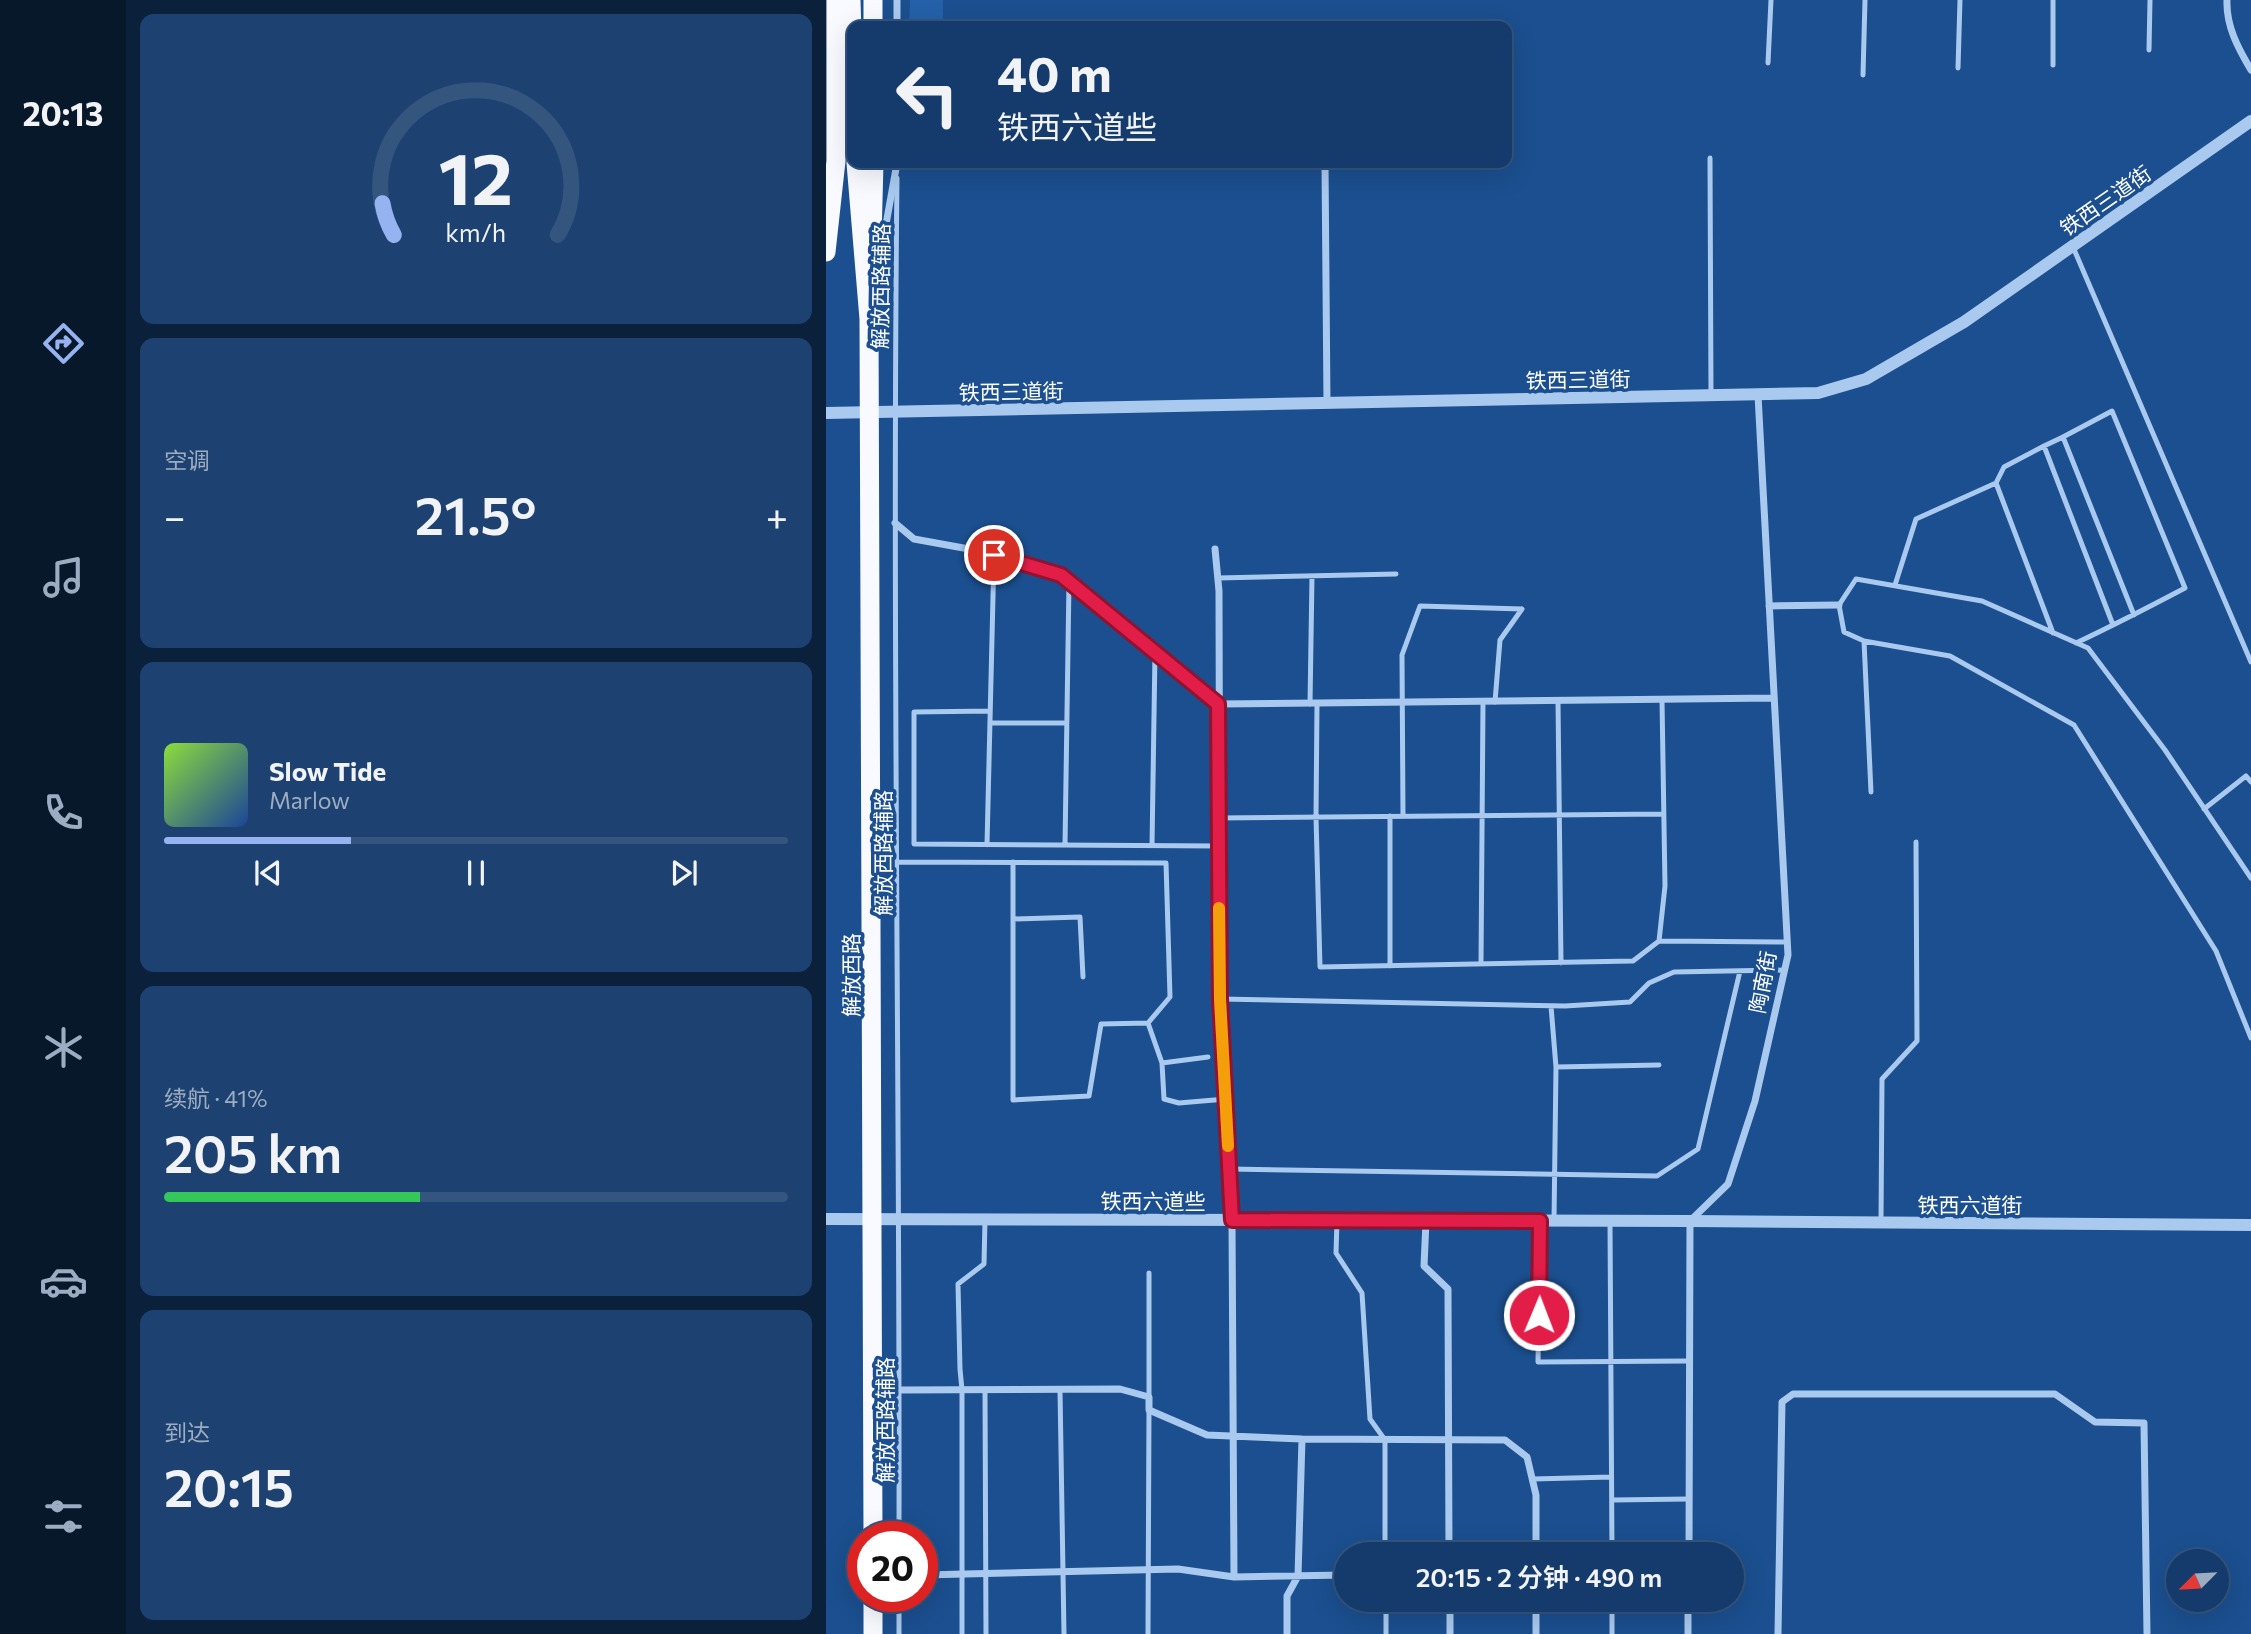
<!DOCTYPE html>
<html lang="zh">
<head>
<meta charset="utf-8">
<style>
  :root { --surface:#143b6b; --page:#1d4271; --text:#f1f3f6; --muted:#9dadc1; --line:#33557e; --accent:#95b2f1 }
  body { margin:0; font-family:Commissioner,"Noto Sans SC",sans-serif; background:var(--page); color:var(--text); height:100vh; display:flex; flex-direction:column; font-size:26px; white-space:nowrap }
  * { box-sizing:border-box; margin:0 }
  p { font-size:23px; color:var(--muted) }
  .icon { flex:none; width:38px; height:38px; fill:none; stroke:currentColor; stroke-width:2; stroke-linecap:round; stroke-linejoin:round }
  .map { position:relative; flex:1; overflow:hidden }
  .drawer { display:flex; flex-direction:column; gap:14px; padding:14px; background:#0b203b; width:700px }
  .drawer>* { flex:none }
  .banner { position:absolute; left:21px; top:21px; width:665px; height:147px; border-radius:14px; box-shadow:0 7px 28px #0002,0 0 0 2px var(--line); background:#143b6b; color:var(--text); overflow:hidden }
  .needle { width:46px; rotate:246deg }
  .buttons { position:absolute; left:1340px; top:1549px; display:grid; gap:14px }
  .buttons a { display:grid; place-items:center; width:63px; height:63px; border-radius:50%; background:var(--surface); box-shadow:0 7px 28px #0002,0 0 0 2px var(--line); font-size:35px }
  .speed { position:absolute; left:21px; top:1521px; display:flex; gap:14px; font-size:35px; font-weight:700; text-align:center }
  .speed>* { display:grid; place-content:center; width:91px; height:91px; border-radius:50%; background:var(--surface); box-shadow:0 7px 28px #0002,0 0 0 2px var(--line); line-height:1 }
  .speed .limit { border:10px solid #d22; background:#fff; color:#111 }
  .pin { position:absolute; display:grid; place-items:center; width:60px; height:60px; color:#fff; margin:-30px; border:4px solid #fff; border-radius:50%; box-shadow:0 2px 7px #0007 }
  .me { position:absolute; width:77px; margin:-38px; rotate:1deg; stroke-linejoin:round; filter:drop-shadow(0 0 5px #0008) }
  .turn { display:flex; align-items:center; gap:24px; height:147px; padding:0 35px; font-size:32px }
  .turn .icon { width:91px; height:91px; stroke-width:2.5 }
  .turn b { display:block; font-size:49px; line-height:60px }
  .big { font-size:52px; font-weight:600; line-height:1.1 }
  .drawer .card { flex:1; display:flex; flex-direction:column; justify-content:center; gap:10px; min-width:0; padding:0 24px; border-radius:14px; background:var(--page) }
  .drawer .dial { align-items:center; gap:0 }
  .dial svg { height:182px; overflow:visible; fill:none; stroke:var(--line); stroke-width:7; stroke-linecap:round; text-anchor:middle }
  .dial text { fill:var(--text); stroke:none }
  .song { display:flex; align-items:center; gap:21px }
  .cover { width:84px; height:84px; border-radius:10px; background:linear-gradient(135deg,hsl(90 70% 55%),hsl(220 70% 35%)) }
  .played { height:7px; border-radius:4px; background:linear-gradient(90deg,var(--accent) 30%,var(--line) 30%) }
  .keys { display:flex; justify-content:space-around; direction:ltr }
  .heat { display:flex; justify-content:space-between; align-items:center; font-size:38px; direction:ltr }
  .charge { height:10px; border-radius:5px; background:linear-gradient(90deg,#34c759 41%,var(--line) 0) }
  .trip { position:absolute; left:508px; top:1542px; width:410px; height:70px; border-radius:35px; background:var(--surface); box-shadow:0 7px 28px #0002,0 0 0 2px var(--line); font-weight:600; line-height:70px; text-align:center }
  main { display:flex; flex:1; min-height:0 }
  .menu { display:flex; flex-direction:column; width:126px; justify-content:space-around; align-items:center; background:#08182b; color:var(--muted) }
  .menu .icon { width:49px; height:49px }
  .menu .selected { color:var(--accent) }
  .menu b { font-size:32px; color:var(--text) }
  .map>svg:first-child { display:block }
  .green { fill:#2461a8 }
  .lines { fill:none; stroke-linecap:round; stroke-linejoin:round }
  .service { stroke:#a9c9ee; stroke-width:5 }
  .minor { stroke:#a9c9ee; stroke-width:7 }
  .tertiary { stroke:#a9c9ee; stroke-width:12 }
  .trunk { stroke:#f8faff; stroke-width:19 }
  .route-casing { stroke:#92132f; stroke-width:18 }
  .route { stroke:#e11d48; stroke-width:12 }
  .slow { stroke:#f59e0b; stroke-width:12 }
  .labels { text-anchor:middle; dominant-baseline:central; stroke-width:7; stroke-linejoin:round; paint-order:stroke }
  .street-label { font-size:21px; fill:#fff; stroke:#1b4f8f }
</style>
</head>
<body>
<main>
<nav class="menu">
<b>20:13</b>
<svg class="icon selected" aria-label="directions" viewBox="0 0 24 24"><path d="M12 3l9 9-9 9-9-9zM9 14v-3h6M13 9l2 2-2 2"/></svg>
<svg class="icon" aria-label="music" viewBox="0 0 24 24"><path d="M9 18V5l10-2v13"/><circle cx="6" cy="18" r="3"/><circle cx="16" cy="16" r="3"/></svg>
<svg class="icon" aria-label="phone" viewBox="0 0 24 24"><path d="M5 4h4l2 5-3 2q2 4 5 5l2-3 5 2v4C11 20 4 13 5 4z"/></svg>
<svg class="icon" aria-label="climate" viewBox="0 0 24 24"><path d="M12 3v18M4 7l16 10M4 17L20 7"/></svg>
<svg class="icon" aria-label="car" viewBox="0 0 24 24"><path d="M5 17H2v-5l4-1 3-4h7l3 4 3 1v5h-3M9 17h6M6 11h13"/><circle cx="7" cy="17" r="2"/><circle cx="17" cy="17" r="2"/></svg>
<svg class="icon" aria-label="filters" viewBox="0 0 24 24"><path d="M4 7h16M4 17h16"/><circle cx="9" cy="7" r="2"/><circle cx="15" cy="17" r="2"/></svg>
</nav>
<section class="drawer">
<div class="card dial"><svg viewBox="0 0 100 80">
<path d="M14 69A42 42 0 1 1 86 69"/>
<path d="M14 69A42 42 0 0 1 9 55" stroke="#95b2f1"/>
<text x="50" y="56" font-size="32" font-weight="700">12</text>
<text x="50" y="72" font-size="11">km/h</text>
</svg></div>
<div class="card"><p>空调</p>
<div class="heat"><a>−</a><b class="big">21.5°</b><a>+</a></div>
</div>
<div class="card">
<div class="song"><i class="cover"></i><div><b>Slow Tide</b><p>Marlow</p></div></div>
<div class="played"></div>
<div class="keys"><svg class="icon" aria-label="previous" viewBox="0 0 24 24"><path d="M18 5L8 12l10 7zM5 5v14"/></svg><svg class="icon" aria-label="pause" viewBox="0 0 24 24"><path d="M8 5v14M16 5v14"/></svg><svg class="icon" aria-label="next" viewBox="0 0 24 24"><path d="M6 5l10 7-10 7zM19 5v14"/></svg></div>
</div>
<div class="card"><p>续航 · 41%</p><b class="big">205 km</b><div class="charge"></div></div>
<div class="card"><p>到达</p><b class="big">20:15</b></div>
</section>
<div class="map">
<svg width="1425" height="1634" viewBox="0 0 1425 1634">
  <rect width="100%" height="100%" fill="#1b4f8f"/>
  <path class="green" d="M84 0H117V26H83Z"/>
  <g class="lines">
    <path class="service" d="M1227 0V65
      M1323 50 1324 0
      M942 63 945 0
      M1132 68 1134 0
      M1037 75 1039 0
      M884 158 885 396
      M71 178C66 631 74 1084 73 1536
      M1247 247 1425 662
      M1218 446 1237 437
      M1170 483 1227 633
      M392 578 570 574
      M1069 585 1090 519 1170 483 1178 467 1218 446 1287 625
      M1038 641 1045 792
      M1250 643C1286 626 1323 607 1359 588L1286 411 1237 437 1308 615
      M732 701 735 963
      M669 702 674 640 696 609
      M484 704 486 576
      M491 704 490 817 494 967 807 961 833 941 961 942
      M164 711 88 712V844L393 846
      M164 723H241
      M1378 809 1420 776 1425 782
      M577 816 576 655 594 606 696 609
      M392 818 837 814
      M161 845 168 555
      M239 845 243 582
      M326 846 329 652
      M71 862 340 863 344 997 322 1023 275 1024 263 1096 187 1100V862
      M1425 878 1339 750 1262 648 1156 601 1030 579 1013 605 1018 632 1038 641 1124 656 1248 725 1390 951 1425 1038
      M187 919 254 917 257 977
      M833 941 839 886 836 700
      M655 964 657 702
      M564 966V816
      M394 999 739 1006 804 1002 823 983 848 972 959 970
      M725 1006 730 1067 833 1065
      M322 1023 336 1063 338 1099 353 1103 400 1099
      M336 1063 382 1057
      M403 1169 831 1176 872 1149 914 971
      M511 1220 510 1253 536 1293 544 1419 559 1440V1554
      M714 1221 712 1362 863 1361
      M728 1221 730 1067
      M784 1221 786 1554
      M1055 1222 1056 1079 1091 1041 1090 842
      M159 1390 160 1634
      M234 1390 238 1634
      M323 1397V1273
      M707 1479 785 1477
      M786 1500 863 1499
      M560 1600V1634
      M786 1600V1634
      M73 1634V1596
      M136 1634V1390L134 1369 132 1284 158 1264 159 1220
      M322 1634 323 1410"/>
    <path class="minor" d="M71 0V26
      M1401 0C1400 26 1412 48 1425 70
      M182 25 185 26
      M499 163 501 403
      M48 291 71 163
      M69 523 88 539 154 551 235 575 392 704 948 698
      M389 549 393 591 394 999 406 1220 408 1577
      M943 606 1013 605
      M600 1221 598 1266 622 1289 623 1554
      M73 1390 294 1389 323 1397V1410L381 1435 476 1439 679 1440 701 1457 710 1495V1554
      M863 1554 864 1221 902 1184 929 1101 962 955 932 395
      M96 1575 352 1569 408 1577 520 1575
      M624 1600V1634
      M461 1634V1596L472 1576 476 1439
      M710 1634V1600
      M862 1634V1600
      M952 1634 956 1402 967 1394H1229L1269 1422 1318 1423 1321 1634"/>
    <path class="tertiary" d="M0 413 992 393 1040 379 1138 322 1425 121
      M0 1219 864 1221 1425 1225"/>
    <path class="trunk" d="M25 0 26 33
      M47 0V26
      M30 163 43 319 47 1536
      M46 238 48 163
      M0 252 10 161V0
      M47 1634V1596"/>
  </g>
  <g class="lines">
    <defs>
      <path id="route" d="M168 555 235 575 392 704 394 999 406 1220 714 1221 713 1315"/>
    </defs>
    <use href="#route" class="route-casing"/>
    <use href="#route" class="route"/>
    <path class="slow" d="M393 908 394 999 402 1146"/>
  </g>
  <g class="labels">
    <g class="street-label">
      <text transform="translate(1279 200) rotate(-35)">铁西三道街</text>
      <text transform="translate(54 286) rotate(-89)">解放西路辅路</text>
      <text transform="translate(752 379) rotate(-1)">铁西三道街</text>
      <text transform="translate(185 391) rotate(-1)">铁西三道街</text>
      <text transform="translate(56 853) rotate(-90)">解放西路辅路</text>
      <text transform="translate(24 975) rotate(-90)">解放西路</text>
      <text transform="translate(936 982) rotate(-79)">陶南街</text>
      <text x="327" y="1200">铁西六道些</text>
      <text x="1144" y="1204">铁西六道街</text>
      <text transform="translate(58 1420) rotate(-90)">解放西路辅路</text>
    </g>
  </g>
</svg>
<div class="buttons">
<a><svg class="needle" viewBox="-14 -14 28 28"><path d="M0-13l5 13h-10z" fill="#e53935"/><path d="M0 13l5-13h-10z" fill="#9dadc1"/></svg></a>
</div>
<div class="speed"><div class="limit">20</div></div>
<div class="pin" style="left:168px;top:555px;background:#d93025"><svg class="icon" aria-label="arrive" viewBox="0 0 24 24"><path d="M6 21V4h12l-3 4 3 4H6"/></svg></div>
<svg class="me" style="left:713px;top:1315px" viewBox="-20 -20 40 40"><circle r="17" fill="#e11d48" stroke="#fff" stroke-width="3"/><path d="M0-11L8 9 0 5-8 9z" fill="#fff"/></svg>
<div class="trip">20:15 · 2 分钟 · 490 m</div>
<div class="banner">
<div class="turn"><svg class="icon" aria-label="left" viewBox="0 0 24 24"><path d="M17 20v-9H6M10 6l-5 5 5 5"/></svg><div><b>40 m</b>铁西六道些</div></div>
</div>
</div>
</main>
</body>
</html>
